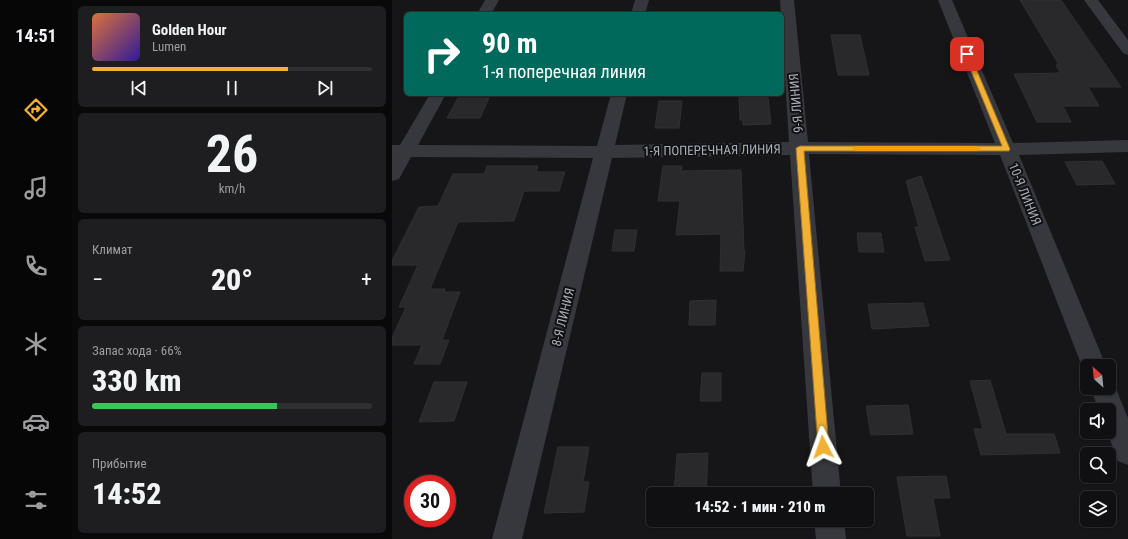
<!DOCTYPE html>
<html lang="ru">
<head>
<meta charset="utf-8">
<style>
  :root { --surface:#101012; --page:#1e1e20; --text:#f1f3f6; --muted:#9c9d9f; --line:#303032; --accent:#f2b134 }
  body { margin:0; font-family:"Roboto Condensed",sans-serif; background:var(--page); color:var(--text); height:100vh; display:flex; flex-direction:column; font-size:15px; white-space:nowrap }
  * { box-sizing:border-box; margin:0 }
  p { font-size:13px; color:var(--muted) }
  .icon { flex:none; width:22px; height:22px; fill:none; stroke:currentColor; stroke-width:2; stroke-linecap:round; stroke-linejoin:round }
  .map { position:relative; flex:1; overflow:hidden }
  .details { display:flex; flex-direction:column; gap:6px; padding:6px; background:#09090a; width:320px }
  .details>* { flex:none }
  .hud { position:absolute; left:12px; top:12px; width:380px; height:84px; border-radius:6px; box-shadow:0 1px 3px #0004,0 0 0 1px var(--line); background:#00695c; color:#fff; overflow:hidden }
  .needle { width:26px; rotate:333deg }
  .tools { position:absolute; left:688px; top:359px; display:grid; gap:8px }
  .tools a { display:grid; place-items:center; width:36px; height:36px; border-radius:6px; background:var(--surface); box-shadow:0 1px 3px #0004,0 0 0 1px var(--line); font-size:20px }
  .speed { position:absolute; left:12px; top:475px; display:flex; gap:8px; font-size:20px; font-weight:700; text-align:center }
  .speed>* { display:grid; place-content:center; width:52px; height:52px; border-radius:50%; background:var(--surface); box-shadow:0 1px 3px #0004,0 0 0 1px var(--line); line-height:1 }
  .speed .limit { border:6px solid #d22; background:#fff; color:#111 }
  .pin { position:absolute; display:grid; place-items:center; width:34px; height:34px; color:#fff; margin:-17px; border-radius:8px; box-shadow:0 2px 6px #0006 }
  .me { position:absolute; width:44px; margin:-22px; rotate:356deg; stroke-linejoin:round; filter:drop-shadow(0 0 3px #0008) }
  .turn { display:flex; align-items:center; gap:14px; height:84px; padding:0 12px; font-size:18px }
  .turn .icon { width:52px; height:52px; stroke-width:2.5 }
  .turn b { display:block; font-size:28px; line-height:34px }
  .big { font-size:30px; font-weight:800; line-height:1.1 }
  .details .widget { flex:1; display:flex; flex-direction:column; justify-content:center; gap:6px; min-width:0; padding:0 14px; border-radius:6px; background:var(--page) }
  .details .dial { align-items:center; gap:0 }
  .dial b { font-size:52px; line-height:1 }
  .song { display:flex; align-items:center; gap:12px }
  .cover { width:48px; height:48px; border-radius:6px; background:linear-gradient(135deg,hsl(20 70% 55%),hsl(250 70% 35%)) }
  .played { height:4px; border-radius:2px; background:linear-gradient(90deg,var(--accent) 70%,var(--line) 70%) }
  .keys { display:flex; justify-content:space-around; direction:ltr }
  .heat { display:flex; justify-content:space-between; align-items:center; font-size:22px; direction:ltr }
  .charge { height:6px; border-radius:3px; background:linear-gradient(90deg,#34c759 66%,var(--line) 0) }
  .trip { position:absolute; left:254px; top:487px; width:228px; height:40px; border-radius:6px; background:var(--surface); box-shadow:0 1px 3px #0004,0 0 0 1px var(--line); font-weight:800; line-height:40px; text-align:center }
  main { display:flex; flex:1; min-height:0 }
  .tab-bar { display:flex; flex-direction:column; width:72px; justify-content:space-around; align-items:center; background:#060607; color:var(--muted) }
  .tab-bar .icon { width:28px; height:28px }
  .tab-bar .current { color:var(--accent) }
  .tab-bar b { font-size:18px; color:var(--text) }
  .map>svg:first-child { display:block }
  .building { fill:#29292c; stroke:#303034 }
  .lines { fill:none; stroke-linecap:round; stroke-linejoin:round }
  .minor { fill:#37383d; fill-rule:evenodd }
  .route { fill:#f2b134; stroke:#9d7322 }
  .slow { fill:#f59e0b }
  .labels { text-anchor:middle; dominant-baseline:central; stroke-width:4; stroke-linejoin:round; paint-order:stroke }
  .street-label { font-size:13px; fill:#a8adb8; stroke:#111113 }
</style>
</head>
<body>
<main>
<nav class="tab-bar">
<b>14:51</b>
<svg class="icon current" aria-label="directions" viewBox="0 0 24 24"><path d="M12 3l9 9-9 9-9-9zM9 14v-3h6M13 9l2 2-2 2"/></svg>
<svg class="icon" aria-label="music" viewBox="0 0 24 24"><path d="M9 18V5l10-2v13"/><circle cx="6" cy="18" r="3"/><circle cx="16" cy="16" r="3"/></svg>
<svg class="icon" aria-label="phone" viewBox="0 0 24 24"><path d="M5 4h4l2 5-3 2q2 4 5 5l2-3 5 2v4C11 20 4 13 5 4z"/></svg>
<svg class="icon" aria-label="climate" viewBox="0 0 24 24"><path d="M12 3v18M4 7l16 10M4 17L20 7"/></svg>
<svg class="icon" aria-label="car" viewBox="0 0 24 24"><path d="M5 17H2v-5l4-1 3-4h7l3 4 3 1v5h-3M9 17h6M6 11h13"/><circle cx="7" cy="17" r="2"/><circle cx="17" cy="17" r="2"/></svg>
<svg class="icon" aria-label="filters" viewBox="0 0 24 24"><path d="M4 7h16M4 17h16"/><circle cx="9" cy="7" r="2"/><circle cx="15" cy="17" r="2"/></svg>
</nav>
<section class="details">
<div class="widget">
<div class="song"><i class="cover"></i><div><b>Golden Hour</b><p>Lumen</p></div></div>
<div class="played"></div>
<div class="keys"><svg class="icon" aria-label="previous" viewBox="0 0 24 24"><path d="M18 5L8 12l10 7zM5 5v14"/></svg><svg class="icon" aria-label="pause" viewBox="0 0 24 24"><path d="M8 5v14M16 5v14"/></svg><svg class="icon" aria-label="next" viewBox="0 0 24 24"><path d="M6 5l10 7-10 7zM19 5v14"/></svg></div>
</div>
<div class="widget dial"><b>26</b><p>km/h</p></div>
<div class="widget"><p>Климат</p>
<div class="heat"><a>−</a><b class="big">20°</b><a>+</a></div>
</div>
<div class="widget"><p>Запас хода · 66%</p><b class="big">330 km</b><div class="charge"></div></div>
<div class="widget"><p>Прибытие</p><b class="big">14:52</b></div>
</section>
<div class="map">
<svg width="736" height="539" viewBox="0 0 736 539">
  <rect width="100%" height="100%" fill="#161618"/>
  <path class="building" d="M628 0H669L729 87H696L707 106H671L679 122H645L622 74 668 73 664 65H667Z
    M439 35H468L477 75H446Z
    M347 97H376L379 124 351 125V120H348Z
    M66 98H97L88 118H55Z
    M267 101H290L287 128H263Z
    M710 161 723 184 685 185 673 162Z
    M95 166H146L144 172H173L167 191H132L122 221 66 222 38 289H53L52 292H68L50 340H57L48 364H22L30 345H0V338L14 307H7L26 265H0V261L27 207 46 206 61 174H92Z
    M271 166H290L289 171 349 170 352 251H353L351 271H328L329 234 284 235 288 201H266Z
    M529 176 558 260 533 261 523 227H527L514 181Z
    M223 230H245L242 251H220Z
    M465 233H489L492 252H467Z
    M324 300 323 325H297L298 301Z
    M531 303 537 326 480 329 476 304Z
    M310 373H329V401H308Z
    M598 380 614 434H662L668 453 589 455 582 429H591L578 381Z
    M42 382H75L62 421 27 422Z
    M516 405 521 434 479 435 474 406Z
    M166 447H197L191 482H197L192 512 152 513Z
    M316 453 314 494H282L285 454Z
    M554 476 558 498H541L548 536H515L505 477Z"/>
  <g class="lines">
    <path class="minor" d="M93 0H107L99 14H85Z
      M243 0H257L253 14H239Z
      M388 0H402L416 142 603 143 546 0H560L621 143 736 140V152L627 155 714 366H695V375L693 374 608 155 417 154 449 494H421L398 155 220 158 130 539H100L201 158 19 157 7 179 0 181V145H8L38 94H54L26 145 205 146 219 94H235L223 145 397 142Z
      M692 0H706L736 40V55L731 53Z
      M717 378 720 379 736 418V465L726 461 715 432H717V410H707L698 388H717Z
      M422 520H452L454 539H424Z"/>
  </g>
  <path class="route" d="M575 52 578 54 618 149 617 151H412L437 447 435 451 431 453 427 451 426 447 404 148 408 146H610L572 54Z"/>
  <path class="slow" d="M464 146H585L589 149 585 151H464L460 148Z"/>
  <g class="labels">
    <g class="street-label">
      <text transform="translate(404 103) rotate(-95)">9-Я ЛИНИЯ</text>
      <text transform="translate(320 150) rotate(-1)">1-Я ПОПЕРЕЧНАЯ ЛИНИЯ</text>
      <text transform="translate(633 194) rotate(68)">10-Я ЛИНИЯ</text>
      <text transform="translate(171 317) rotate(-76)">8-Я ЛИНИЯ</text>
    </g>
  </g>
</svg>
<div class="tools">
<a><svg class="needle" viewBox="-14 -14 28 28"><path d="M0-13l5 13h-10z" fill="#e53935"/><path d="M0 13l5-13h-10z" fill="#9c9d9f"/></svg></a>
<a><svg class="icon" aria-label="sound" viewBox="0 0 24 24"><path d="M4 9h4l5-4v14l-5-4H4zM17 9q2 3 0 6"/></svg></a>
<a><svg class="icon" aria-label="search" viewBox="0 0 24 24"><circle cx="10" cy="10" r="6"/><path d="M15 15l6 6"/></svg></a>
<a><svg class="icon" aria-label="layers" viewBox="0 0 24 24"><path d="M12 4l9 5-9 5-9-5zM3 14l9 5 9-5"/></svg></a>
</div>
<div class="speed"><div class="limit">30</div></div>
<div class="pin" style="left:575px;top:54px;background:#d93025"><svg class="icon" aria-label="arrive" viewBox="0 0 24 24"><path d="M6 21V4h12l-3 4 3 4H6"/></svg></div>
<svg class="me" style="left:431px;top:447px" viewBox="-20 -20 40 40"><path d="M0-17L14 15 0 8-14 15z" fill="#f2b134" stroke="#fff" stroke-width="4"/></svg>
<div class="trip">14:52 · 1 мин · 210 m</div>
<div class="hud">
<div class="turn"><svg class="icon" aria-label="right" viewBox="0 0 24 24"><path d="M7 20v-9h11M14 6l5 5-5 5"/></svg><div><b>90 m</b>1-я поперечная линия</div></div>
</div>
</div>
</main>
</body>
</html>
